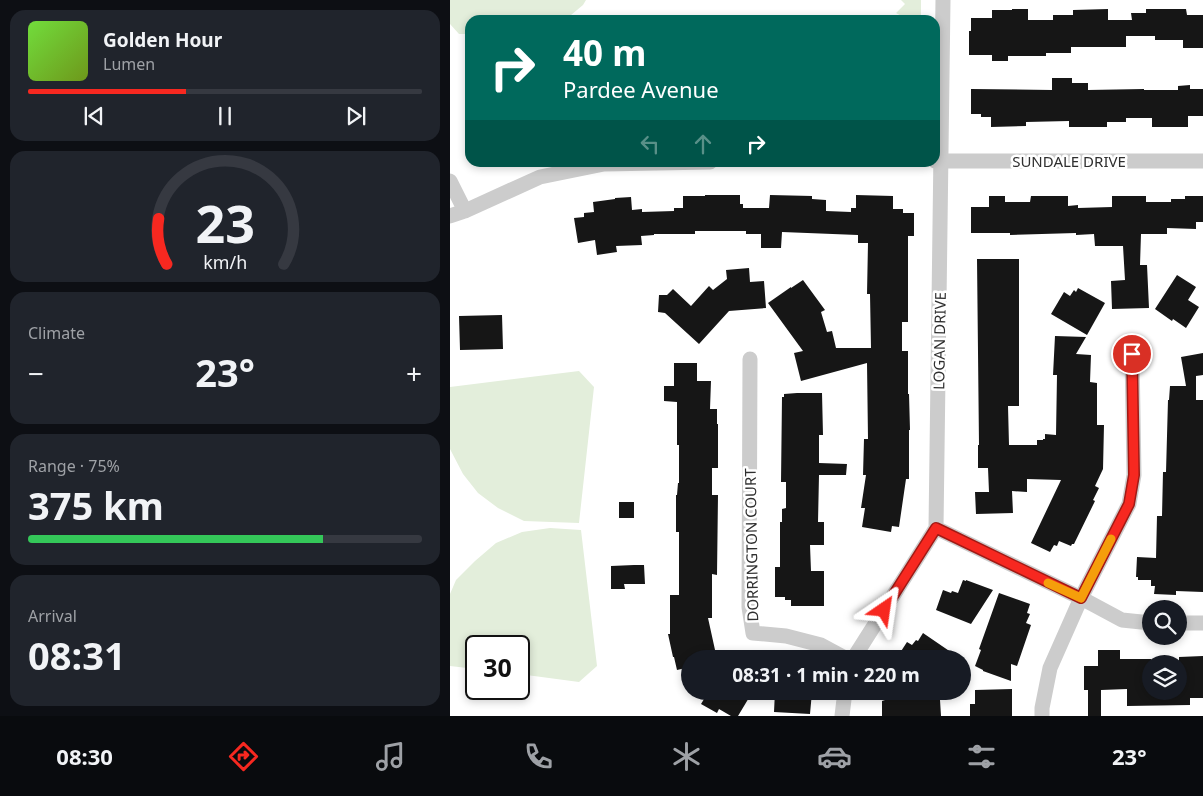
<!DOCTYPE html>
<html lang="en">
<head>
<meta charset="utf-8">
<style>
  :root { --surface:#171b24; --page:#20242c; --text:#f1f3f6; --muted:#9ea1a6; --line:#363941; --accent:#f72820 }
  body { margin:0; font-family:"Noto Sans",sans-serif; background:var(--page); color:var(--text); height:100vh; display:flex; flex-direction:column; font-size:19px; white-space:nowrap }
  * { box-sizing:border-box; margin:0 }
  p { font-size:16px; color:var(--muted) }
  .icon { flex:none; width:28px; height:28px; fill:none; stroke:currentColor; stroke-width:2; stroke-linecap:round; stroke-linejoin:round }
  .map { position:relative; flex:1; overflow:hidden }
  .panel { display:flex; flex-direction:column; gap:10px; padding:10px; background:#0d0f14; width:450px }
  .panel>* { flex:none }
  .top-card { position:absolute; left:15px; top:15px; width:475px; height:152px; border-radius:15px; box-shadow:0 2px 8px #0003; background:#00695c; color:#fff; overflow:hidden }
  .controls { position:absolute; left:692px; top:600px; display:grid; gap:10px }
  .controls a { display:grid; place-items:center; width:45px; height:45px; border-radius:50%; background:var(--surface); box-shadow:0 2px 8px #0003; font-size:25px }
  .speed { position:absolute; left:15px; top:635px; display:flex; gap:10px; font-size:25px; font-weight:700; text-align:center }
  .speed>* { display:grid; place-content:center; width:65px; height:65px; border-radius:50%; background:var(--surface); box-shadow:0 2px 8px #0003; line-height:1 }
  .speed .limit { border:2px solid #111; border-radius:8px; background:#fff; color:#111 }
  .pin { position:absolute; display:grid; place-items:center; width:42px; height:42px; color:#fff; margin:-21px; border:2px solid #fff; border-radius:50%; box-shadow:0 1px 5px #0007 }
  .me { position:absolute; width:55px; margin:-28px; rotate:32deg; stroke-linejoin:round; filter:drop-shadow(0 0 4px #0008) }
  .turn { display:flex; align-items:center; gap:18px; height:105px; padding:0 15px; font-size:22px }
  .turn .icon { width:65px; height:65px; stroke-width:2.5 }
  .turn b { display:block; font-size:35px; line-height:42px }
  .lanes { display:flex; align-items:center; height:48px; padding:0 15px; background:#0003; justify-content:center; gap:25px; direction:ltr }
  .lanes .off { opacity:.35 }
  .big { font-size:38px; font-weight:700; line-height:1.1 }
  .panel .widget { flex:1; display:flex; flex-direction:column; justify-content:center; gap:8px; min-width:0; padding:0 18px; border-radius:15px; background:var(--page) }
  .panel .dial { align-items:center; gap:0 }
  .dial svg { height:130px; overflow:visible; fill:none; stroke:var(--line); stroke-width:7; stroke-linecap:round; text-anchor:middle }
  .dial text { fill:var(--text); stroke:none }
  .song { display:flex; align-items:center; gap:15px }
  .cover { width:60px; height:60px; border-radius:8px; background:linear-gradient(135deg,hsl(100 70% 55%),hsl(80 70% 35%)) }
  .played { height:5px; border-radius:2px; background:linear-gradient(90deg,var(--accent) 40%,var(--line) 40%) }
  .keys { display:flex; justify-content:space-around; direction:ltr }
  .heat { display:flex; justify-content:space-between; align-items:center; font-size:28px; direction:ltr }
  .charge { height:8px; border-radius:4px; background:linear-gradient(90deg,#34c759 75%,var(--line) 0) }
  .trip { position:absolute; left:231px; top:650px; width:290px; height:50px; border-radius:25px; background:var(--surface); box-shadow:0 2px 8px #0003; font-weight:700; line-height:50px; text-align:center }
  .dock { display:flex; height:80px; justify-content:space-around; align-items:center; background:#090b0e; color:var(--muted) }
  .dock .icon { width:35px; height:35px }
  .dock .current { color:var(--accent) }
  .dock b { font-size:22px; color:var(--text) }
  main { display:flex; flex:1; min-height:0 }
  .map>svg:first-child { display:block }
  .green { fill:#e3eedb }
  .building { fill:#161616 }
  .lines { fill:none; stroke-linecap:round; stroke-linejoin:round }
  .minor { stroke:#ccc; stroke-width:15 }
  .route-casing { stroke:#a11a15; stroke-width:12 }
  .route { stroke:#f72820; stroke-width:9 }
  .slow { stroke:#f59e0b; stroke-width:9 }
  .labels { text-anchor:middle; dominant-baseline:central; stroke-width:5; stroke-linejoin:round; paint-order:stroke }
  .street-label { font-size:15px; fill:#2f2f2f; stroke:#fff }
</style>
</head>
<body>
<main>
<section class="panel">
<div class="widget">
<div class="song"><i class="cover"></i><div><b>Golden Hour</b><p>Lumen</p></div></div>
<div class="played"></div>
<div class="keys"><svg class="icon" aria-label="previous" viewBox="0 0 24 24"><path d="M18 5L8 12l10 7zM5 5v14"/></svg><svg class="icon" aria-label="pause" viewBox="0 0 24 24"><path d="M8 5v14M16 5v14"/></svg><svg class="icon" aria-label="next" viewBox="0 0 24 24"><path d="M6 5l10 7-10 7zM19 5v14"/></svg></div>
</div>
<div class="widget dial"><svg viewBox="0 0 100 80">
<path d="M14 69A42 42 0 1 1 86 69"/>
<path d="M14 69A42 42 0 0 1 9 41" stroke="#f72820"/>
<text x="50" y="56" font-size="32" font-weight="700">23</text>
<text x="50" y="72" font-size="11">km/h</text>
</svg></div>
<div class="widget"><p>Climate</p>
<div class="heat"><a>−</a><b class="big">23°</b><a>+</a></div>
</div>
<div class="widget"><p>Range · 75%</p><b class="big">375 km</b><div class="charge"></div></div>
<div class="widget"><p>Arrival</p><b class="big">08:31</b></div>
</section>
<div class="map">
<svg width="753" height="716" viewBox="0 0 753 716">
  <rect width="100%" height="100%" fill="#fff"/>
  <path class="green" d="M0 0H136L133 5 115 20H20V34H9L0 24Z
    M451 0H471V20H459L446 13 455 4Z
    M129 371 144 387 129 523 74 521 48 508 28 493 13 474 0 449V387Z
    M100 528 131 530 147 666 129 682 69 674V646H26V669L0 666V594L6 580 25 561 46 543 72 532Z"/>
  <path class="building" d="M562 9H578V20H603V15H623V10L658 9V20H682L681 13H696V9H736L737 15H753V48H733V40H705V36H676V47H621V53H596V56H558V61H542V55H519V31H521V18H542V10H562Z
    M602 78H622V83H638V90L694 89V90H728V86L740 85V89H753V116H738V127H702V118H676V122H657V127H619V121L576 122V126L541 127V117H531V114H521V89L602 90Z
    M255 195H290V204H293V208H319L320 195 362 196V199L376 200V211L401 212V208H406V195L443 196V209H453V213H464V236H458V322H452V351H458V394H459L460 430H459V479H456L449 527 442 526 441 532 412 527 415 508H411L416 475H413L414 439H418L417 363 351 381 344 353 353 351 318 303 341 287V288L353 280 375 310 371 312 377 332 382 331 386 348H421L420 294H417L418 243H408V235L332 232 331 248H311V234H296V231H245V234H204V235L191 236 192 245 166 246 167 252 147 255 145 240 128 243 124 218 134 217V213L144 212 143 202 165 199V198L181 197 182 210 192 209V212L224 211V208H233V196H255Z
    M539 196H555V202H580L581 196H618V206L628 205V208L662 207V196H696V202H721V199H735V196H753V222H746V229L717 228V234H691L690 265H697L699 308 662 309 661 281 675 280 673 246H645L644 234 626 235V233L560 235V233H521V207H539Z
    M527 259H569V406H558L559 445H587V440H593V439H595V434L606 435 607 375H603L605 336 636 337 626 354 641 355 640 382 647 383V425H654L653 469 645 486 649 488 643 500 645 501 624 544H622L621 546 609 541 607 546 604 545 600 552 581 543 611 480 577 479V492L562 491 563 513 526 514 525 492H539L538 468H528V445H529Z
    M299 268 300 282 314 281 316 308 279 311 249 344 215 313 208 312 209 295H217L223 289 241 306 259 286 263 290 277 279 276 270Z
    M727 275 746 287 738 300 749 307 736 328 723 319 722 321 705 309Z
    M628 288 655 303 637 335 601 314 614 292 620 296 624 290 626 292Z
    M52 315 53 349 10 350 9 316Z
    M753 353V375L746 376V400H753V592L726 591V595L704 594 705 586H701V580H688V577H686L687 557 706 558 707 516H712L713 472H716L718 400H719L720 386H736L731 357Z
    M224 363H247V381H261L260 409H267V424H268V468H262V495H268L267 575 262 574V618H258L267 659H240V667L227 670 224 657H223L218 634H220V595H229V532H226V495H227L228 483H229V445H227V402L214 401V386H224Z
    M347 393H372L373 435H369V463L397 464 396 475H369L368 522H374V545H360L361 571H374V606H341V600H335V597H325V567H330V522H332V509L336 508V482H331L332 397H334V394Z
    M169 502H184V518H169Z
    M184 565H194L195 584H174L175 589H161V566Z
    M513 580 516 581V580L543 590 521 624 486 610 493 590 501 593 502 591 508 593Z
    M549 593 580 604 577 613 580 614 576 623 581 625 567 666 561 664V681L533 671V670L525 666 531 650 529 649Z
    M473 633 511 659H446L457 642 462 645 466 640 468 641Z
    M648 650H670V659H701V691H729V657L753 656V698H740V705L677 706V689L651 690V716H638V690H634V666H648Z
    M562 689V716H520V704H525V690Z
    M259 691H303L288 716H281L269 709 267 713 251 704Z
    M325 691H353L362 692 360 714 324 712Z
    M435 691H464V700H490L491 716H432V701L435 700Z"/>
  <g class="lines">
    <path class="minor" d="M485 161H753
      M0 181 15 211
      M0 216 15 211 90 177 154 164 260 162
      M300 359 299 607 303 633 336 636 371 645 397 659
      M486 528 631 598 672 620 701 623
      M729 623H753
      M403 659 486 528 493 0
      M392 716 395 691
      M592 716V708L600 668 631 598 679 504 684 475 682 354"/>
  </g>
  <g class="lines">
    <defs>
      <path id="route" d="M434 610 486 528 631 598 679 504 684 475 682 354"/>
    </defs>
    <use href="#route" class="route-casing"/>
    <use href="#route" class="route"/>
    <path class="slow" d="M598 583 631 598 661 539"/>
  </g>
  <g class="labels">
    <g class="street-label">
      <text x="619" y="161">SUNDALE DRIVE</text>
      <text transform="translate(489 341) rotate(-89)">LOGAN DRIVE</text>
      <text transform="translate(301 545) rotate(-91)">DORRINGTON COURT</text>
    </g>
  </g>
</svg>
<div class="controls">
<a><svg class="icon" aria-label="search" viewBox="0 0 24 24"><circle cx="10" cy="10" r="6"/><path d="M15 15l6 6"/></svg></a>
<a><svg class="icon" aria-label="layers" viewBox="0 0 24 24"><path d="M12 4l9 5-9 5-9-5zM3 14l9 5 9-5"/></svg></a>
</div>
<div class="speed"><div class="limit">30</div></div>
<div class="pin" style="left:682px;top:354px;background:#d93025"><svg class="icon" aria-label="arrive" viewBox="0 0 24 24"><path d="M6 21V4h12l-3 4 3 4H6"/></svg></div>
<svg class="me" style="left:434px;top:610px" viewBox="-20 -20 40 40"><path d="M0-17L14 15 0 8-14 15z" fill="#f72820" stroke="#fff" stroke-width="4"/></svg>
<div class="trip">08:31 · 1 min · 220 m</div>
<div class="top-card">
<div class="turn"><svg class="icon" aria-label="right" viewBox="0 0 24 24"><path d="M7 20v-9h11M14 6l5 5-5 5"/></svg><div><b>40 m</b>Pardee Avenue</div></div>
<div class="lanes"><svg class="icon off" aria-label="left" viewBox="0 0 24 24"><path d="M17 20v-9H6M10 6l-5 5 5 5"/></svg><svg class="icon off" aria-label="ahead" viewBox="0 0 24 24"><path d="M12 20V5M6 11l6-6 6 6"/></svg><svg class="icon" aria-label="right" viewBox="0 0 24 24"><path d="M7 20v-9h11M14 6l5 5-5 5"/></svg></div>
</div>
</div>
</main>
<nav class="dock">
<b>08:30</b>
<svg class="icon current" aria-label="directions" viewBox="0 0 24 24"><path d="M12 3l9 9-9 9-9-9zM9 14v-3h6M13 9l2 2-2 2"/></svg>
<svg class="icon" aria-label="music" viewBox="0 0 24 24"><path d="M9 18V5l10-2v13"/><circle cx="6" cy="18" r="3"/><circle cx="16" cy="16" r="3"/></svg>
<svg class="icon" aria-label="phone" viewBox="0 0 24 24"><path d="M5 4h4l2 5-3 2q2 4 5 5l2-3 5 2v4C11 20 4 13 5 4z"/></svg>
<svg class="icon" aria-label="climate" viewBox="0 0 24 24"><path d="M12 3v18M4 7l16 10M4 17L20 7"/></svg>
<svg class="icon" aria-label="car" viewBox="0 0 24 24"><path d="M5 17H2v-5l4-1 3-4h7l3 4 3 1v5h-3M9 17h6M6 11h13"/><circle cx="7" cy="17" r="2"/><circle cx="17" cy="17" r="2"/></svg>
<svg class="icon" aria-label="filters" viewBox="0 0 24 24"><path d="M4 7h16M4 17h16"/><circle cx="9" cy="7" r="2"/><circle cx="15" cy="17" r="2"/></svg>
<b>23°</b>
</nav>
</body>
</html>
